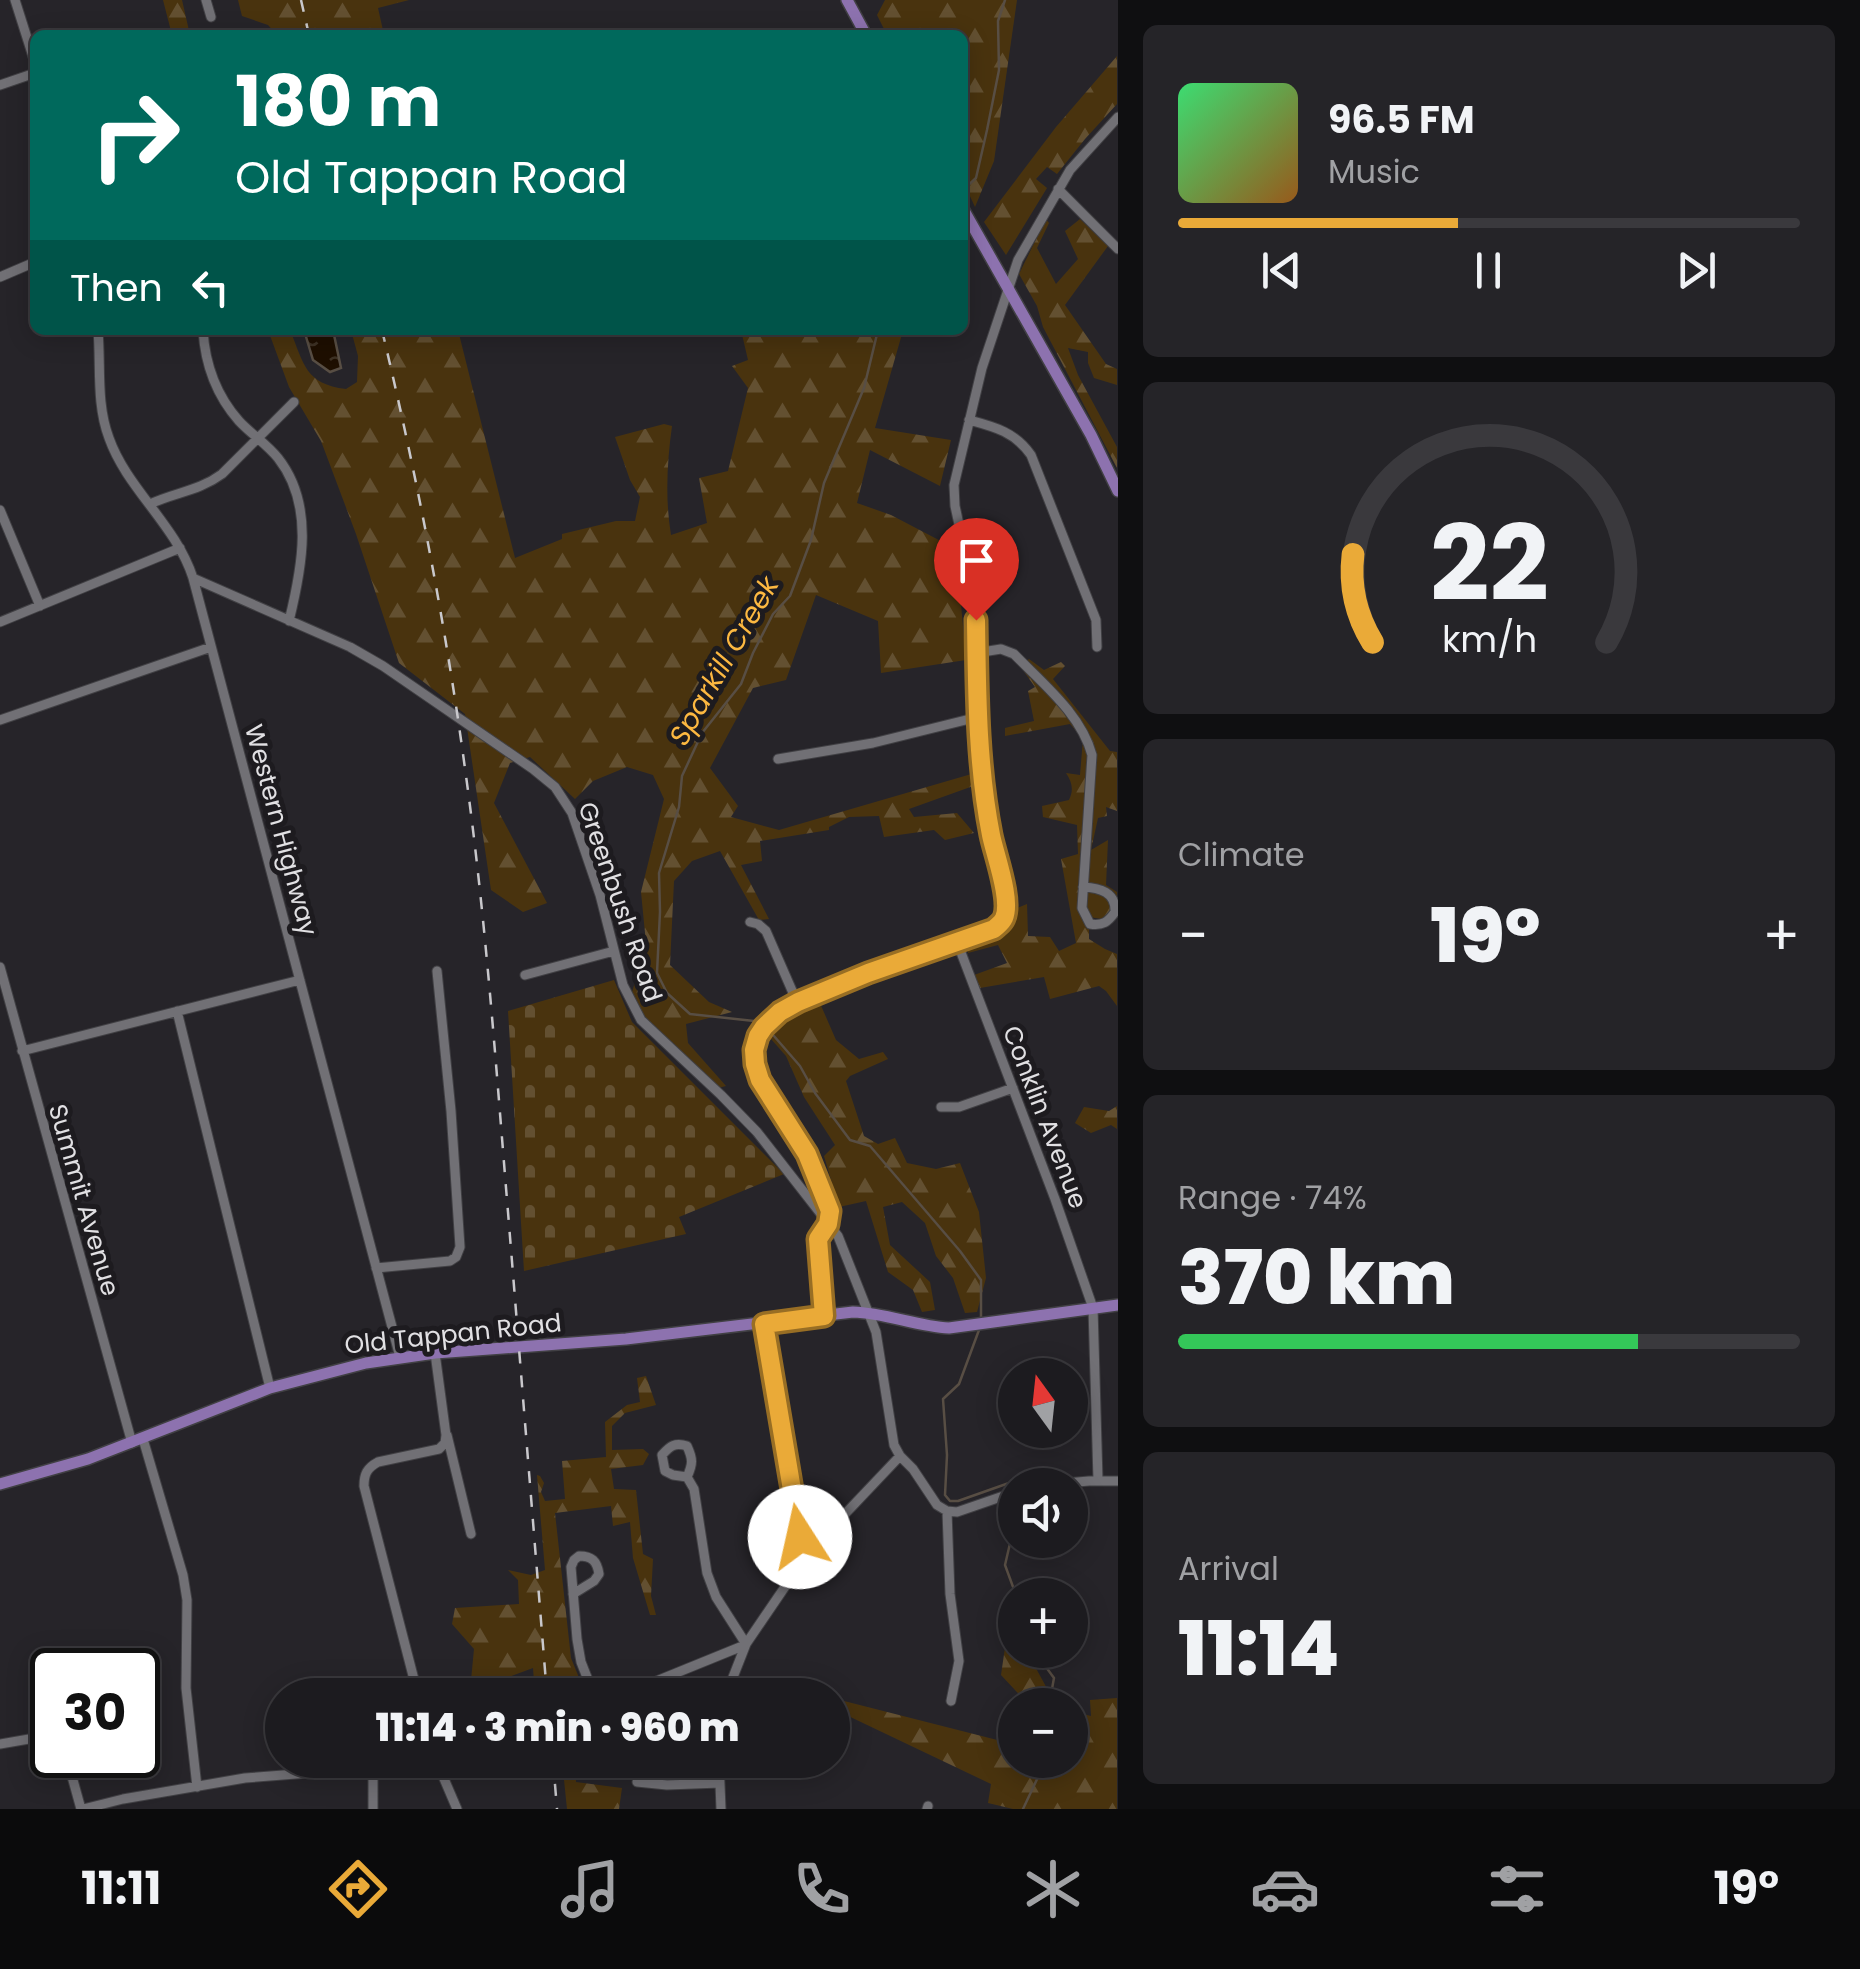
<!DOCTYPE html>
<html lang="en">
<head>
<meta charset="utf-8">
<style>
  :root { --surface:#1c1b1f; --page:#252428; --text:#f1f3f6; --muted:#a0a1a4; --line:#3a393d; --accent:#eaaa38 }
  body { margin:0; font-family:Poppins,sans-serif; background:var(--page); color:var(--text); height:100vh; display:flex; flex-direction:column; font-size:38px; white-space:nowrap }
  * { box-sizing:border-box; margin:0 }
  p { font-size:32px; color:var(--muted) }
  .icon { flex:none; width:55px; height:55px; fill:none; stroke:currentColor; stroke-width:2; stroke-linecap:round; stroke-linejoin:round }
  .map { position:relative; flex:1; overflow:hidden }
  .side { display:flex; flex-direction:column; gap:25px; padding:25px; background:#0f0f11; width:742px }
  .side>* { flex:none }
  .banner { position:absolute; left:30px; top:30px; width:938px; height:305px; border-radius:15px; box-shadow:0 5px 25px #0003,0 0 0 2px var(--line); background:#00695c; color:#fff; overflow:hidden }
  .needle { width:65px; rotate:345deg }
  .tools { position:absolute; left:998px; top:1358px; display:grid; gap:20px }
  .tools a { display:grid; place-items:center; width:90px; height:90px; border-radius:50%; background:var(--surface); box-shadow:0 5px 25px #0003,0 0 0 2px var(--line); font-size:50px }
  .speed { position:absolute; left:30px; top:1648px; display:flex; gap:20px; font-size:50px; font-weight:700; text-align:center }
  .speed>* { display:grid; place-content:center; width:130px; height:130px; border-radius:50%; background:var(--surface); box-shadow:0 5px 25px #0003,0 0 0 2px var(--line); line-height:1 }
  .speed .limit { border:5px solid #111; border-radius:15px; background:#fff; color:#111 }
  .pin { position:absolute; display:grid; place-items:center; width:85px; height:85px; color:#fff; margin:-102px -42px; border-radius:50% 50% 50% 0; rotate:-45deg; box-shadow:0 0 10px #0007 }
  .pin .icon { rotate:45deg }
  .me { position:absolute; width:110px; margin:-55px; rotate:350deg; stroke-linejoin:round; filter:drop-shadow(0 0 8px #0008) }
  .turn { display:flex; align-items:center; gap:35px; height:210px; padding:0 40px; font-size:45px }
  .turn .icon { width:130px; height:130px; stroke-width:2.5 }
  .turn b { display:block; font-size:70px; line-height:85px }
  .then { display:flex; align-items:center; height:95px; padding:0 40px; background:#0003; gap:20px; font-size:38px }
  .big { font-size:75px; font-weight:800; line-height:1.1 }
  .side .widget { flex:1; display:flex; flex-direction:column; justify-content:center; gap:15px; min-width:0; padding:0 35px; border-radius:15px; background:var(--page) }
  .side .dial { align-items:center; gap:0 }
  .dial svg { height:260px; overflow:visible; fill:none; stroke:var(--line); stroke-width:7; stroke-linecap:round; text-anchor:middle }
  .dial text { fill:var(--text); stroke:none }
  .song { display:flex; align-items:center; gap:30px }
  .cover { width:120px; height:120px; border-radius:15px; background:linear-gradient(135deg,hsl(140 70% 55%),hsl(30 70% 35%)) }
  .played { height:10px; border-radius:5px; background:linear-gradient(90deg,var(--accent) 45%,var(--line) 45%) }
  .keys { display:flex; justify-content:space-around; direction:ltr }
  .heat { display:flex; justify-content:space-between; align-items:center; font-size:55px; direction:ltr }
  .charge { height:15px; border-radius:8px; background:linear-gradient(90deg,#34c759 74%,var(--line) 0) }
  .trip { position:absolute; left:265px; top:1678px; width:585px; height:100px; border-radius:50px; background:var(--surface); box-shadow:0 5px 25px #0003,0 0 0 2px var(--line); font-weight:800; line-height:100px; text-align:center }
  .menu { display:flex; height:160px; justify-content:space-around; align-items:center; background:#0b0b0c; color:var(--muted) }
  .menu .icon { width:70px; height:70px }
  .menu .current { color:var(--accent) }
  .menu b { font-size:45px; color:var(--text) }
  main { display:flex; flex:1; min-height:0 }
  .map>svg:first-child { display:block }
  .forest { fill:url(#forest-firs) }
  .cemetery { fill:url(#cemetery-stones) }
  .water { fill:url(#water-ripples); stroke:#584e44; stroke-width:2.5 }
  .lines { fill:none; stroke-linecap:round; stroke-linejoin:round }
  .stream { stroke:#584e44; stroke-width:2.5 }
  .minor-casing { stroke:#414044; stroke-width:11 }
  .major-casing { stroke:#414044; stroke-width:14 }
  .minor { stroke:#717075; stroke-width:9 }
  .major { stroke:#8d72af; stroke-width:11 }
  .rail { stroke:#c9c8cc; stroke-width:2.5; stroke-dasharray:12 12; stroke-linecap:butt }
  .route-casing { stroke:#986e24; stroke-width:25 }
  .route { stroke:#eaaa38; stroke-width:18 }
  .labels { text-anchor:middle; dominant-baseline:central; stroke-width:10; stroke-linejoin:round; paint-order:stroke }
  .street-label { font-size:25px; fill:#e1e0e3; stroke:#1d1b1f }
  .water-label { font-size:28px; font-style:italic; fill:#fcb841; stroke:#1d1b1f }
</style>
</head>
<body>
<main>
<div class="map">
<svg width="1118" height="1809" viewBox="0 0 1118 1809">
  <defs>
    <pattern id="forest-firs" width="22" height="20" patternUnits="userSpaceOnUse" patternTransform="scale(2.5)"><rect width="22" height="20" fill="#49330e"/><path d="M5 1l3.5 6h-7zM16 11l3.5 6h-7z" fill="#635031"/></pattern>
    <pattern id="cemetery-stones" width="16" height="16" patternUnits="userSpaceOnUse" patternTransform="scale(2.5)"><rect width="16" height="16" fill="#49330e"/><path d="M2 7V4a2 2 0 0 1 4 0v3zM10 15v-3a2 2 0 0 1 4 0v3z" fill="#635031"/></pattern>
    <pattern id="water-ripples" width="26" height="14" patternUnits="userSpaceOnUse" patternTransform="scale(2.5)"><rect width="26" height="14" fill="#1e0f00"/><path d="M2 4q2-2 4 0t4 0M15 11q2-2 4 0t4 0" fill="none" stroke="#3e3225"/></pattern>
  </defs>
  <rect width="100%" height="100%" fill="#262429"/>
  <path class="forest" d="M163 0H182L190 35H172Z
    M238 0H409L378 8 384 35H277L268 25 242 16Z
    M885 0H1017L994 161 975 207 963 181 962 35H887L877 15Z
    M1117 56V104L1085 139 1057 174 1047 167 1036 179 1047 188 1006 255 984 222 1056 127Z
    M1046 219 1049 223 1037 248 1056 284 1078 259 1065 231 1080 219 1108 246 1065 305 1106 364 1117 369V385L1094 378 1088 363V352L1068 348 1078 375 1117 447V468L1043 327 1037 306 1019 274Z
    M268 330H290C304 364 305 384 346 389L357 382 358 356 351 330H458L515 558 562 539V534L616 521H635L640 497 630 480 615 437 664 424 672 426C667 462 665 499 671 535L707 523 699 478 728 471 748 388 732 366 748 360 741 330H928L921 336 902 334 875 428 951 440 940 486 870 450 857 503 891 515 956 549 966 660 881 673 878 621 816 595 786 680 753 688 710 768 738 806 731 817 779 830 975 773 976 785 909 809 914 817 957 813 974 833 945 840 934 830 884 837 879 816 849 817 829 827V830L760 841 762 861 741 865 769 919 759 920 720 851 692 861 674 881 670 965 709 1002 732 1012 686 1024 688 1043 726 1086 718 1088 645 1019 631 996 646 943 641 892 664 799 653 775 627 767 593 781 575 799 530 757 510 763 494 803 547 903 523 912 491 890 465 714 399 663 356 534 321 441 289 387Z
    M1029 659 1044 670 1061 662 1065 666 1053 679 1110 751 1117 752V811L1106 807 1107 816 1098 818 1091 850 1108 840 1106 885 1117 892V914L1102 919 1089 917V939L1105 949 1117 954V1006L1106 991 1099 986 1050 999 1044 977 980 988 974 975 1007 963 998 945 968 953V946C988 938 1007 934 1012 910L1027 904 1028 936 1050 937 1059 951 1076 943 1061 859 1078 854 1077 825 1043 817 1042 806 1069 800C1074 790 1072 782 1066 773L1080 775 1083 739 1070 724 1005 736V728L1034 721 1028 691 1035 687 1020 666Z
    M819 1001 836 1040 859 1059 883 1052 888 1059 850 1076 846 1081 864 1136 878 1144 895 1138 907 1163 936 1169 960 1163 979 1212 986 1278 977 1312 965 1313 953 1278 936 1256 925 1223 902 1202 883 1207 890 1245 930 1282 935 1310 922 1312 913 1290 888 1272 866 1201 839 1207 824 1156 835 1145 804 1097 786 1056 771 1039C782 1013 792 1008 819 1001Z
    M1117 1106V1129L1111 1125 1091 1133 1075 1123 1084 1107 1109 1111Z
    M646 1376 656 1405 625 1413 612 1426V1450L643 1449 649 1454 643 1465 611 1469 614 1489 636 1490 643 1554 653 1559 651 1596 656 1615H650L633 1558 630 1522 613 1526 611 1506 555 1513 571 1658 586 1695H535L533 1668 470 1691 474 1649 452 1624 455 1608 519 1604 518 1580 508 1570 531 1575 545 1570 537 1475 540 1476 544 1483 541 1492 545 1501 565 1499 562 1461 606 1457 605 1422 627 1405 640 1402 637 1378Z
    M1009 1620 1015 1631V1650H1026L1056 1705H1029L1001 1675Z
    M1117 1698V1809H1013L988 1803 991 1784 842 1713 844 1701 1013 1744 1015 1740V1760H1070V1711L1091 1716 1090 1700Z
    M562 1760H575L576 1782 622 1788 619 1809H567Z"/>
  <path class="cemetery" d="M614 980 632 1022 784 1174 679 1217 686 1234 524 1271 508 1011Z"/>
  <path class="water" d="M304 330H333L341 368 330 372 313 360Z"/>
  <g class="lines">
    <path class="stream" d="M962 191 976 178 987 130 999 70 998 21 1005 0
      M760 1025 754 1021 690 1014 667 993 657 973 660 912 659 873 679 807 682 776 702 733 741 684 753 653 773 614 790 596 811 540 824 483 864 388 878 330
      M767 1028 800 1066 815 1093 850 1140 870 1146 960 1251 981 1280V1317
      M979 1330 959 1384 943 1399 947 1455 945 1495 950 1501H958L1009 1483 1014 1484 1015 1488
      M1015 1522 1005 1565 1016 1595
      M1038 1650 1043 1663 1054 1678 1049 1705
      M1023 1809 1039 1775 1033 1760"/>
    <defs>
      <path id="minor" d="M15 0 35 63
        M206 0 211 17
        M0 85 35 73
        M1058 189 1118 249
        M0 277 35 262
        M98 330C101 366 96 404 109 438 127 489 176 525 193 578L400 1357
        M203 330C205 364 216 395 239 421 251 434 267 444 278 458 315 505 302 568 289 621
        M969 420C995 427 1015 432 1031 455L1096 620 1097 647
        M150 504C176 492 199 491 222 474L294 402
        M0 510 40 606
        M193 578 350 647 383 666 533 769 555 787 572 813 600 895 623 985 641 1020 721 1095 757 1132 828 1223 818 1239 824 1316
        M0 622 180 548
        M976 653 1001 649 1014 654C1043 684 1081 714 1092 755L1082 908 1090 924C1103 926 1108 922 1115 912 1116 892 1100 888 1083 887
        M0 720 211 647
        M778 759 873 743 978 717
        M750 922 758 924 766 931 797 1002
        M957 942 1055 1199 1093 1308 1098 1480
        M0 967 132 1443
        M525 975 614 951
        M177 1011 270 1388
        M22 1051 300 980
        M941 1107H959L1013 1088
        M376 1268 450 1261 456 1257 460 1247 451 1111 437 971
        M764 1324 796 1512 801 1537 808 1553
        M447 1435 471 1534
        M143 1439 183 1575 187 1600 186 1688 197 1787
        M900 1456 913 1469 937 1505 947 1511 957 1512 1015 1492
        M687 1477 673 1475 665 1471 662 1455C670 1446 675 1442 687 1446 693 1459 693 1464 687 1477L694 1489 707 1573 716 1597 746 1644
        M1043 1485 1089 1481H1118
        M947 1511 950 1594 959 1661 951 1701
        M573 1594 594 1581 599 1574C597 1561 592 1556 579 1556L574 1560 571 1567 577 1639 581 1662 594 1695
        M418 1695 364 1486C364 1474 367 1468 378 1462L439 1449 445 1443 446 1435 435 1353
        M622 1695 745 1645
        M726 1695 746 1644 808 1553 900 1456 894 1445 876 1332 838 1236 828 1223C835 1182 780 1116 760 1080 755 1064 752 1049 759 1034 780 993 946 946 994 929L1004 921 1006 907 984 801 978 740 976 620 973 589 955 506 954 485 982 368 1018 260 1070 170 1118 117
        M0 1744 52 1735
        M66 1755 81 1809
        M436 1760 457 1809
        M719 1760 721 1809
        M637 1782 667 1785 720 1783
        M83 1809 123 1799 245 1778 373 1768H438L458 1760
        M373 1809V1768
        M927 1809 928 1806"/>
      <path id="major" d="M847 0 866 35
        M962 207 1091 435 1118 491
        M0 1484 88 1459 270 1388 366 1363 435 1353 626 1339 853 1312C886 1313 916 1326 949 1328L1118 1305"/>
    </defs>
    <use href="#minor" class="minor-casing"/>
    <use href="#major" class="major-casing"/>
    <use href="#minor" class="minor"/>
    <use href="#major" class="major"/>
    <path class="rail" d="M301 0 309 35
      M382 330C417 477 446 626 466 776 486 921 496 1067 508 1212 521 1373 534 1534 547 1695
      M553 1760 557 1809"/>
  </g>
  <g class="lines">
    <defs>
      <path id="route" d="M800 1537 764 1324 824 1316 818 1239 828 1224 830 1211 807 1154 760 1080 755 1064 754 1050 758 1036 764 1027 780 1012 798 1002 868 973 994 929C998 925 1002 923 1004 918 1012 900 995 855 991 835 977 764 977 692 976 620"/>
    </defs>
    <use href="#route" class="route-casing"/>
    <use href="#route" class="route"/>
  </g>
  <g class="labels">
    <g class="street-label">
      <text transform="translate(281 830) rotate(75)">Western Highway</text>
      <text transform="translate(620 902) rotate(71)">Greenbush Road</text>
      <text transform="translate(1045 1117) rotate(69)">Conklin Avenue</text>
      <text transform="translate(84 1200) rotate(74)">Summit Avenue</text>
      <text transform="translate(453 1334) rotate(-6)">Old Tappan Road</text>
    </g>
    <g class="water-label">
      <text transform="translate(724 661) rotate(-60)">Sparkill Creek</text>
    </g>
  </g>
</svg>
<div class="tools">
<a><svg class="needle" viewBox="-14 -14 28 28"><path d="M0-13l5 13h-10z" fill="#e53935"/><path d="M0 13l5-13h-10z" fill="#a0a1a4"/></svg></a>
<a><svg class="icon" aria-label="sound" viewBox="0 0 24 24"><path d="M4 9h4l5-4v14l-5-4H4zM17 9q2 3 0 6"/></svg></a>
<a>+</a>
<a>−</a>
</div>
<div class="speed"><div class="limit">30</div></div>
<div class="pin" style="left:976px;top:620px;background:#d93025"><svg class="icon" aria-label="arrive" viewBox="0 0 24 24"><path d="M6 21V4h12l-3 4 3 4H6"/></svg></div>
<svg class="me" style="left:800px;top:1537px" viewBox="-20 -20 40 40"><circle r="19" fill="#fff"/><path d="M0-13L10 11 0 6-10 11z" fill="#eaaa38"/></svg>
<div class="trip">11:14 · 3 min · 960 m</div>
<div class="banner">
<div class="turn"><svg class="icon" aria-label="right" viewBox="0 0 24 24"><path d="M7 20v-9h11M14 6l5 5-5 5"/></svg><div><b>180 m</b>Old Tappan Road</div></div>
<div class="then">Then<svg class="icon" aria-label="left" viewBox="0 0 24 24"><path d="M17 20v-9H6M10 6l-5 5 5 5"/></svg></div>
</div>
</div>
<section class="side">
<div class="widget">
<div class="song"><i class="cover"></i><div><b>96.5 FM</b><p>Music</p></div></div>
<div class="played"></div>
<div class="keys"><svg class="icon" aria-label="previous" viewBox="0 0 24 24"><path d="M18 5L8 12l10 7zM5 5v14"/></svg><svg class="icon" aria-label="pause" viewBox="0 0 24 24"><path d="M8 5v14M16 5v14"/></svg><svg class="icon" aria-label="next" viewBox="0 0 24 24"><path d="M6 5l10 7-10 7zM19 5v14"/></svg></div>
</div>
<div class="widget dial"><svg viewBox="0 0 100 80">
<path d="M14 69A42 42 0 1 1 86 69"/>
<path d="M14 69A42 42 0 0 1 8 42" stroke="#eaaa38"/>
<text x="50" y="56" font-size="32" font-weight="700">22</text>
<text x="50" y="72" font-size="11">km/h</text>
</svg></div>
<div class="widget"><p>Climate</p>
<div class="heat"><a>−</a><b class="big">19°</b><a>+</a></div>
</div>
<div class="widget"><p>Range · 74%</p><b class="big">370 km</b><div class="charge"></div></div>
<div class="widget"><p>Arrival</p><b class="big">11:14</b></div>
</section>
</main>
<nav class="menu">
<b>11:11</b>
<svg class="icon current" aria-label="directions" viewBox="0 0 24 24"><path d="M12 3l9 9-9 9-9-9zM9 14v-3h6M13 9l2 2-2 2"/></svg>
<svg class="icon" aria-label="music" viewBox="0 0 24 24"><path d="M9 18V5l10-2v13"/><circle cx="6" cy="18" r="3"/><circle cx="16" cy="16" r="3"/></svg>
<svg class="icon" aria-label="phone" viewBox="0 0 24 24"><path d="M5 4h4l2 5-3 2q2 4 5 5l2-3 5 2v4C11 20 4 13 5 4z"/></svg>
<svg class="icon" aria-label="climate" viewBox="0 0 24 24"><path d="M12 3v18M4 7l16 10M4 17L20 7"/></svg>
<svg class="icon" aria-label="car" viewBox="0 0 24 24"><path d="M5 17H2v-5l4-1 3-4h7l3 4 3 1v5h-3M9 17h6M6 11h13"/><circle cx="7" cy="17" r="2"/><circle cx="17" cy="17" r="2"/></svg>
<svg class="icon" aria-label="filters" viewBox="0 0 24 24"><path d="M4 7h16M4 17h16"/><circle cx="9" cy="7" r="2"/><circle cx="15" cy="17" r="2"/></svg>
<b>19°</b>
</nav>
</body>
</html>
